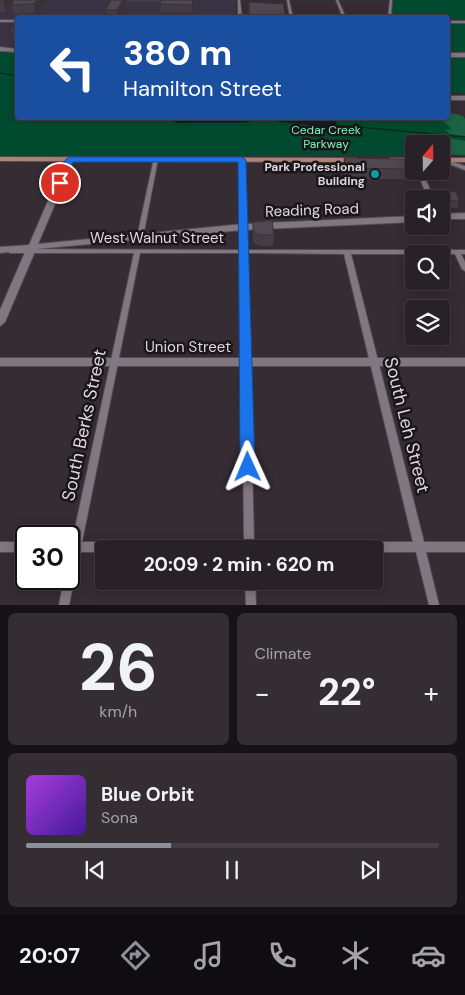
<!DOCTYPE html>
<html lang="en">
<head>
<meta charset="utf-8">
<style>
  :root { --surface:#282127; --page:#342e33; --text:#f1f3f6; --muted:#a5a3a7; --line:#443e44; --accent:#8c9099 }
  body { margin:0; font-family:"DM Sans",sans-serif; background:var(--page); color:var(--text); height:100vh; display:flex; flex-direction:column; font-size:19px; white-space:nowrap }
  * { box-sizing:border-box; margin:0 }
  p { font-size:16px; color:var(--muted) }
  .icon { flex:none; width:28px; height:28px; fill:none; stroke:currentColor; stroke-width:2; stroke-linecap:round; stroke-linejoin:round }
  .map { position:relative; height:605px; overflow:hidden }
  .details { display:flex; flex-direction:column; gap:8px; padding:8px; background:#161215; flex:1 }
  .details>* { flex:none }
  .hud { position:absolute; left:15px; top:15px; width:435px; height:105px; border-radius:5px; box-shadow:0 2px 12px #0003,0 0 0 1px var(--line); background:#1a4fa0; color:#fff; overflow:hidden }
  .needle { width:32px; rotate:20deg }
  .fabs { position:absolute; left:405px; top:135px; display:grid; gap:10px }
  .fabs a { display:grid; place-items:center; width:45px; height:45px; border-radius:5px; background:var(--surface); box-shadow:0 2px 12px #0003,0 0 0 1px var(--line); font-size:25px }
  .speed { position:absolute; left:15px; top:525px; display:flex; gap:10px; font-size:25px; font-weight:700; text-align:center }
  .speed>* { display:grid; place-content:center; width:65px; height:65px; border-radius:50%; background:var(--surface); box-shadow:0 2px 12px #0003,0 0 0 1px var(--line); line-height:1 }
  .speed .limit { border:2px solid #111; border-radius:8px; background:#fff; color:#111 }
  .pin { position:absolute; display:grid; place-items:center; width:42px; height:42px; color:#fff; margin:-21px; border:2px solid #fff; border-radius:50%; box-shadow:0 1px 5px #0007 }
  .me { position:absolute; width:55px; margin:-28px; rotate:359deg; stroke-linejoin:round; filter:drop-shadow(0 0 4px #0008) }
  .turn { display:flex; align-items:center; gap:18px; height:105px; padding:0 25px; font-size:22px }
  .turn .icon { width:65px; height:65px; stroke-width:2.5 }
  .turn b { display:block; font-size:35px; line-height:42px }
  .big { font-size:38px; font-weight:700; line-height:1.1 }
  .details .card { flex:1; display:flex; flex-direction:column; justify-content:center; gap:8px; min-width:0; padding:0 18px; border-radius:8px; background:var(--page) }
  .details .dial { align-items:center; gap:0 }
  .dial b { font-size:65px; line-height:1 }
  .song { display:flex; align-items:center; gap:15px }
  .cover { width:60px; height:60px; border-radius:8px; background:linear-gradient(135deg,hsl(280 70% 55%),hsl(260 70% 35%)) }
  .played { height:5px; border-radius:2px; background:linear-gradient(90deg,var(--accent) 35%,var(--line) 35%) }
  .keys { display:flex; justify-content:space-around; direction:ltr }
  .heat { display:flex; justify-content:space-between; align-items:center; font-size:28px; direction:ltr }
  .details .tiles { flex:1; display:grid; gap:8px; grid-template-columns:1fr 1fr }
  .card:last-child { grid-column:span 2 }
  .trip { position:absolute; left:95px; top:540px; width:288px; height:50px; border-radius:5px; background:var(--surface); box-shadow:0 2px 12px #0003,0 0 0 1px var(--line); font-weight:700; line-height:50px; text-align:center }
  .tab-bar { display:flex; height:80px; justify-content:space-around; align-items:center; background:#100d10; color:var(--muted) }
  .tab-bar .icon { width:35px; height:35px }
  .tab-bar .current { color:var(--accent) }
  .tab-bar b { font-size:22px; color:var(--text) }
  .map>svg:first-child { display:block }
  .education { fill:#3b3343 }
  .green { fill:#004b30 }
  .forest { fill:#1c6344 }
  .water { fill:#102021 }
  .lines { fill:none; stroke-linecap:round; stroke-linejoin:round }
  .stream { stroke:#102021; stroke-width:1 }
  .street-casing { stroke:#524b52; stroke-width:2 }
  .secondary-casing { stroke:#524b52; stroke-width:2 }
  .primary-casing { stroke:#524b52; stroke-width:2 }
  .street { fill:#817780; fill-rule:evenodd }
  .secondary { fill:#817780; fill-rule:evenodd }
  .primary { fill:#ae8472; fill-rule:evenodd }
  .wall { fill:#453d45 }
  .shaded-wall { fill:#383238 }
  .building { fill:#504750; stroke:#383238 }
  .route { fill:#1a73e8; stroke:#114b97 }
  .culture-dot { fill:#0f9aa8; stroke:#1a161a; stroke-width:2 }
  .labels { text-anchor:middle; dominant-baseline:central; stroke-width:5; stroke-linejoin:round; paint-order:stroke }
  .far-park-label { font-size:12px; fill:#7cf5ba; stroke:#1a161a }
  .far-poi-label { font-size:12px; font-weight:bold; fill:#ded9de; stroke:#1a161a; text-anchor:end }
  .street-label { font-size:15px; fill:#ded9de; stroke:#1a161a }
  .near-street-label { font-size:18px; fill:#ded9de; stroke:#1a161a }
</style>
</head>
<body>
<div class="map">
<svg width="465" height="605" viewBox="0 0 465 605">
  <rect width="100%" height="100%" fill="#352c34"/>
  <path class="education" d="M0 0H236V17L18 18 17 50 0 47Z"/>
  <path class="green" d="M394 0H465V21H448V18L392 17Z
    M448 23H465V53H448Z
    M0 50 17 53 18 118H443L452 129 465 132V156H441V144H414V156H0Z
    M448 56H465V93L448 92Z"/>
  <path class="forest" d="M448 112 463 116 465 119V136L450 134 445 130 452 129 443 121 445 119 443 118H448Z
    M432 137H444L465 141V155L442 154 441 144H433Z"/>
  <path class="water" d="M159 118H332L337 123 336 127H325L265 120 239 123H179Z"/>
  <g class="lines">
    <path class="stream" d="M0 73 18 76
      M337 125 465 137"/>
    <defs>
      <path id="street" d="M238 0H240L242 18H238Z
        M287 0H289L293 18H290Z
        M336 0H338L346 18H343Z
        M390 0H392L391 18H388Z
        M154 158 158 159 143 237 140 239 137 237Z
        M240 159 244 160 247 250H465V254H461L465 262V271L462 269 455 254H351L424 542H465V552H426L439 605H429L416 552H374V549H104V552H80L69 605H59L64 579H69V557L70 552H69V542H72L134 253H10L7 251 10 249 241 250ZM140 253H241L244 542H82ZM247 253 344 254 413 542H254Z
        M441 159H445L465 166V170L441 161Z
        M417 171H422L434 199H428Z
        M0 542H26V552H0Z
        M245 581H255L256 605H246Z"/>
      <path id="secondary" d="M0 20H18V22H0Z
        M448 21H465V23H448Z
        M0 47 18 49V52L0 51Z
        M448 53H465V57H448Z
        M448 96H465V100H448Z
        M67 157 74 159 38 244 243 224 414 216V222L243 230 36 249 5 322 0 326V310L26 250 0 253V247L29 245Z
        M465 213V219H441V214Z
        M0 358H465V366H0Z"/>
      <path id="primary" d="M0 157 356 158 360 160 356 162 0 161Z
        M390 158H414V162H390Z
        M441 158H465V162H441Z"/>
    </defs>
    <use href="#street" class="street-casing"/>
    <use href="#secondary" class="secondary-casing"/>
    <use href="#primary" class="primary-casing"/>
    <use href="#street" class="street"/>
    <use href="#secondary" class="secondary"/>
    <use href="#primary" class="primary"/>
  </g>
  <path class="wall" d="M0 0H49L36 13 14 14 12 5 6 12H0Z
    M111 0H195L193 13 161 12 160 2H127L118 18H106L105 10Z
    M18 23V37H13L10 26Z
    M344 158 410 169 407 179H345L343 169Z
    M446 191 459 201 457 208H447L444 198Z
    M253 222 274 235 273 246H259L253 242Z"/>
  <path class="shaded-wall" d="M6 0H17L6 12 3 2Z
    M38 0H49L36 13 33 4Z
    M123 0H127V2L118 18 117 10Z
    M193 0H195L193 13 192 5Z"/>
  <path class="building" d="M0 0H6L3 2H0Z
    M13 0H38L33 4 12 5Z
    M111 0H123L117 10H105Z
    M161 0H193L192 5 160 4Z
    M249 2 283 4 286 18H249Z
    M40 14 62 18H28Z
    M68 15 75 17 76 15H103L102 18H63Z
    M126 15H154V18H125Z
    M18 23V27L10 26Z
    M344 158 405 159 410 169 347 168Z
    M446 191 456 192 459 201 449 200Z
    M272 220 274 235H259L253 231V222Z"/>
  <path class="route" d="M242 157 246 160 255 467 253 472 248 473 243 472 240 467 238 162H73L63 185 55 183 66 159 70 157Z"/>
  <circle class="culture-dot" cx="375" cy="174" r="5"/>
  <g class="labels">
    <g class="far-park-label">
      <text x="326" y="130">Cedar Creek<tspan x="326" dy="14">Parkway</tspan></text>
    </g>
    <g class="far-poi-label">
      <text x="365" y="167">Park Professional<tspan x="365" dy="14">Building</tspan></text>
    </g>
    <g class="street-label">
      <text transform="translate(312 210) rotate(-2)">Reading Road</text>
      <text x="157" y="238">West Walnut Street</text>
      <text x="188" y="347">Union Street</text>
    </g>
    <g class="near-street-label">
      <text transform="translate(84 425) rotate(-78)">South Berks Street</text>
      <text transform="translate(407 425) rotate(76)">South Leh Street</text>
    </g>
  </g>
</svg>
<div class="fabs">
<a><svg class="needle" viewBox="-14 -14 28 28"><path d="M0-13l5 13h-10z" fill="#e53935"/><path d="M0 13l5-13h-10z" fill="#a5a3a7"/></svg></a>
<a><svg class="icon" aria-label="sound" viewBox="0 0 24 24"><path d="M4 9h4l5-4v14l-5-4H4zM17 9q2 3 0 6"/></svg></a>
<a><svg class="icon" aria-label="search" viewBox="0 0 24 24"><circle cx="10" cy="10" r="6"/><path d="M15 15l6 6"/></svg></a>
<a><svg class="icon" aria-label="layers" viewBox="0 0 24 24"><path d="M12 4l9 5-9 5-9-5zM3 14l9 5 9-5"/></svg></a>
</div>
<div class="speed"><div class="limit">30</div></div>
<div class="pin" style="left:60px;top:183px;background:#d93025"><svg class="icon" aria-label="arrive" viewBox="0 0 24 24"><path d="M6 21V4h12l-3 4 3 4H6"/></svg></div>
<svg class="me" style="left:248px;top:467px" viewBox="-20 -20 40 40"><path d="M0-17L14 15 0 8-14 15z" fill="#1a73e8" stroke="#fff" stroke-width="4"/></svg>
<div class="trip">20:09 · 2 min · 620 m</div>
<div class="hud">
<div class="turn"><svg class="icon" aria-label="left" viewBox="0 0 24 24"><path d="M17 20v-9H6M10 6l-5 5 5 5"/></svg><div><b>380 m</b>Hamilton Street</div></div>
</div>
</div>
<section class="details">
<div class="tiles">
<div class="card dial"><b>26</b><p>km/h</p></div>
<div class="card"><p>Climate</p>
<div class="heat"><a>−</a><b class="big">22°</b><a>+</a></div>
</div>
<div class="card">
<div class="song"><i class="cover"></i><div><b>Blue Orbit</b><p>Sona</p></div></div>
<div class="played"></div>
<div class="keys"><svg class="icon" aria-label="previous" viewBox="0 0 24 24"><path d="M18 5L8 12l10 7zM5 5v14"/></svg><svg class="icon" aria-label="pause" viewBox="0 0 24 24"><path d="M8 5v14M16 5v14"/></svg><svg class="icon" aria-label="next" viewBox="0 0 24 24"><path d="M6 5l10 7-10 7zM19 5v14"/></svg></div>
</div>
</div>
</section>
<nav class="tab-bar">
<b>20:07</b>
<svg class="icon current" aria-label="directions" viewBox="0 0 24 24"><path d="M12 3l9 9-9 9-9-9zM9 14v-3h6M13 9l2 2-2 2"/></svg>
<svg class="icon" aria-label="music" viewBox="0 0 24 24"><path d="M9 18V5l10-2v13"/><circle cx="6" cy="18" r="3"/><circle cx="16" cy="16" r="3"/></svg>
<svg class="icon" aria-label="phone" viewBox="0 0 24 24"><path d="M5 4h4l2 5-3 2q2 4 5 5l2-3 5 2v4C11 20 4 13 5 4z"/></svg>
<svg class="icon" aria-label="climate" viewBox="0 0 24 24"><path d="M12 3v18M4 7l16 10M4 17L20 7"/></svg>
<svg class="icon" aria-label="car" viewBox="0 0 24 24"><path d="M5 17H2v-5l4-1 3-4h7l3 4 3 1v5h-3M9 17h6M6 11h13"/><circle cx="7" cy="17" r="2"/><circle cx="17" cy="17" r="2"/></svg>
</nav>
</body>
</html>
